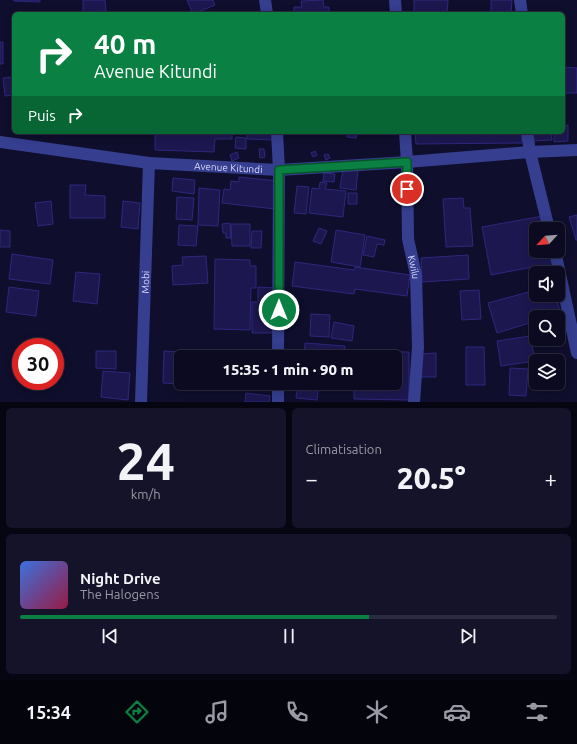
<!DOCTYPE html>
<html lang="fr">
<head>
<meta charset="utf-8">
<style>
  :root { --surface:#0b0a21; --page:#14132a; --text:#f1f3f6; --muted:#9a9aa5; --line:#2b2b3f; --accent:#0b8043 }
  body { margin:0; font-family:Ubuntu,sans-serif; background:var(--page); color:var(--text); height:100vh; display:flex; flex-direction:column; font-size:15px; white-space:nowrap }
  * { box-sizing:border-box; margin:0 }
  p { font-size:13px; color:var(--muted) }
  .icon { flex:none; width:22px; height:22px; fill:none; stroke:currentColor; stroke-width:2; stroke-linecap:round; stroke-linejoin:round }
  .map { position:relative; height:402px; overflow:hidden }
  .panel { display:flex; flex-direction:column; gap:6px; padding:6px; background:#060612; flex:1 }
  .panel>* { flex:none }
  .guide { position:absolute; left:12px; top:12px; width:553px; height:122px; border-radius:6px; box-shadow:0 2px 10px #0003,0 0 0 1px var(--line); background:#0b8043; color:#fff; overflow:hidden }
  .needle { width:26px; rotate:244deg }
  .controls { position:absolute; left:529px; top:222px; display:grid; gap:8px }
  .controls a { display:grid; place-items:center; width:36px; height:36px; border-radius:6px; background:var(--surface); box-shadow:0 2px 10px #0003,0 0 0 1px var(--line); font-size:20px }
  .speed { position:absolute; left:12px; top:338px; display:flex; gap:8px; font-size:20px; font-weight:700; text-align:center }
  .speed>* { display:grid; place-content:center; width:52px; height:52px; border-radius:50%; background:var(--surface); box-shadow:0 2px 10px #0003,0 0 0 1px var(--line); line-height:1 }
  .speed .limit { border:6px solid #d22; background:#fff; color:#111 }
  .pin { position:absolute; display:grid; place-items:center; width:34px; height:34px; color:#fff; margin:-17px; border:2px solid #fff; border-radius:50%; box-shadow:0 1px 4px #0007 }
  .me { position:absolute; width:44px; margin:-22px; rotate:0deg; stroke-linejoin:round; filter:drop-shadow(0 0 3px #0008) }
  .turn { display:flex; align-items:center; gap:14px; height:84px; padding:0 16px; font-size:18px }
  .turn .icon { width:52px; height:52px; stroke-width:2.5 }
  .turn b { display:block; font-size:28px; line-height:34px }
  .then { display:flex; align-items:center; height:38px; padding:0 16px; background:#0003; gap:8px; font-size:15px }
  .big { font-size:30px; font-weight:800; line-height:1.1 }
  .panel .tile { flex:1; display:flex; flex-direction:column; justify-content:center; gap:6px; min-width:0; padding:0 14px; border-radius:6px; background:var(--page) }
  .panel .dial { align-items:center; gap:0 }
  .dial b { font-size:52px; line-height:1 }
  .song { display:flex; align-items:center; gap:12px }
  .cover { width:48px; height:48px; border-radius:6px; background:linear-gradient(135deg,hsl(220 70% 55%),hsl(340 70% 35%)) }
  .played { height:4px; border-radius:2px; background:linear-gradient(90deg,var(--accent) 65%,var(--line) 65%) }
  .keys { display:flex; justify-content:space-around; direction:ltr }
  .heat { display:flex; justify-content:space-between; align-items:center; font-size:22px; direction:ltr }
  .panel .tiles { flex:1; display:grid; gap:6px; grid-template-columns:1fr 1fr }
  .tile:last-child { grid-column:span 2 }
  .trip { position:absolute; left:174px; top:350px; width:228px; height:40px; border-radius:6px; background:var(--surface); box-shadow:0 2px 10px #0003,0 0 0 1px var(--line); font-weight:800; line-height:40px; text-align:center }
  .menu { display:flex; height:64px; justify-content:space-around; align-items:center; background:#04040d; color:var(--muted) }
  .menu .icon { width:28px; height:28px }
  .menu .on { color:var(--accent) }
  .menu b { font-size:18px; color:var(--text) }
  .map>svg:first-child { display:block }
  .building { fill:#1c184f; stroke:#2d287d }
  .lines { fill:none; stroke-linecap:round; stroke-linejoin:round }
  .minor { stroke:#353e8f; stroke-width:12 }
  .route-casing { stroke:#07532c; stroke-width:10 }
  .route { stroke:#0b8043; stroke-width:7 }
  .labels { text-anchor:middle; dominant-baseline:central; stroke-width:4; stroke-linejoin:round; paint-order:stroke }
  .street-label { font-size:10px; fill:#d9daff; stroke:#0f0e2c }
</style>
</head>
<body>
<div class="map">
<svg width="577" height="402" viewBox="0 0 577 402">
  <rect width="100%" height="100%" fill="#0f0e2c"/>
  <path class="building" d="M14 0H40V2L14 1Z
    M83 0H105L106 11 83 12Z
    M187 0H213L215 5 193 14Z
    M323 0 324 7H329V14H294V7H302L301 1Z
    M414 0H448L447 14H414Z
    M491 0H512L511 14H491Z
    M0 42H3V64H0Z
    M563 67 577 68V93H563Z
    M14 77V95L5 96 3 78Z
    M568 125V141L554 142V132H563V126Z
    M180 132H232V139H215L214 152 155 150V133H180Z
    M247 132H274V140L247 139Z
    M348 132H357L356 138 347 137Z
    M415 132H522V143L416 144Z
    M531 132H551L552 140 532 141Z
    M236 137 246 138V149L235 148Z
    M259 149H264L265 157 260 158Z
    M315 151 317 155 313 157 311 153Z
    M237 152 239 158 232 161 230 155Z
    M328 154 330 158 326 160 324 155Z
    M343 169 358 170 356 190 340 188Z
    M324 173 335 174 334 182 323 181Z
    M239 177 278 181 275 209 222 203 224 189 230 190 231 181 239 182Z
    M173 178 195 180 194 194 172 191Z
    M320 182 327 183 325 189 346 191 343 217 309 213 312 188 319 189Z
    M70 185H86L85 195 105 196V218H70Z
    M297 186 309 187 306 214 294 213Z
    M199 188 220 190 218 226 198 225Z
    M348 193H357V204H348Z
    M177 197 194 198 192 220 176 219Z
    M463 198 464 208H470L473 246 446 247 443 199Z
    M51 201 53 224 38 226 35 203Z
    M123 201 140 203 138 229 121 227Z
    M577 215V240H576L569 217Z
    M543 216 546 229H536V251H550L554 273H539L538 266 491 275 482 227Z
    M230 223 231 238H226V233H223L222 224Z
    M231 224H250V246H232Z
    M179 225 198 226 196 246 178 245Z
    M319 228 327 231 321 244 313 241Z
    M0 230 10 231V247H0Z
    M336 230 365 235 360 267 331 262Z
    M252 231H262L261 248H251Z
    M367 236 385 240 384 245 377 244 374 257 363 255Z
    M12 254 53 260 50 284 9 279Z
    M468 255 469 279 422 282 421 258Z
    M206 256 208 283 173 285 172 266 183 265 182 257Z
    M215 259 250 260V266H256V288H251L250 330 214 329Z
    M295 262 354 270 355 267 410 275 407 296 355 289 354 294 292 286Z
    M76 272 100 274 97 304 73 301Z
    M9 287 39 291 36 316 6 312Z
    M258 287 277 288V333H252V302H258Z
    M479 290 481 319 462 320 460 291Z
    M536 290V295H555L561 314 551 317H536V321L497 333 488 303Z
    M311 314 330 315 329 337 310 336Z
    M334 322 354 326 352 341 331 338Z
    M530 336 535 361 501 366 497 341Z
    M305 343 345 346 344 357H304Z
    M466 347H484L485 385H466Z
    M96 351H116V369L96 368Z
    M164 351 196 353V357H181V383H195V385L163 383Z
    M354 351 409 352V400L354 399V383H395V357H354Z
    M436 353V377H420V354Z
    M510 368 528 369 526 396 509 395Z
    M103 371 130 373 128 400 101 397Z
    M28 381H54L31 388Z
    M298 383H319L317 400 296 398Z
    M246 393 270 396 269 402H245Z"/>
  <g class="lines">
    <g class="minor">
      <path d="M265 0 267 14"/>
      <path d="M395 0 396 14"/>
      <path d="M520 0 522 14"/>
      <path d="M277 132 279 170 278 357"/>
      <path id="s1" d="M405 132 407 162 408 239 416 275 418 347 414 402"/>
      <path d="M527 132 530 152 549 229"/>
      <path id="s2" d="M0 142 149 163 279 170 407 162 530 152 577 150"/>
      <path d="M555 251 577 353"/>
      <path id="s3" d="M141 402 149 163"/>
      <path d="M278 402V383"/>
    </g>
  </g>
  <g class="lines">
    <defs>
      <path id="route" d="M279 310V170L407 162V189"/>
    </defs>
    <use href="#route" class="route-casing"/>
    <use href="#route" class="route"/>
  </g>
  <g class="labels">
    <g class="street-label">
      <text stroke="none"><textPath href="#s2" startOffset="230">Avenue Kitundi</textPath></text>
      <text stroke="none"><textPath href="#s1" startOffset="136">Kwilu</textPath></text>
      <text stroke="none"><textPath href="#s3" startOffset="120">Mobi</textPath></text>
    </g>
  </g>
</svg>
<div class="controls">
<a><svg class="needle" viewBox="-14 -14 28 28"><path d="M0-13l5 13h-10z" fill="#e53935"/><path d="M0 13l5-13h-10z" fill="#9a9aa5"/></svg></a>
<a><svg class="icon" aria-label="sound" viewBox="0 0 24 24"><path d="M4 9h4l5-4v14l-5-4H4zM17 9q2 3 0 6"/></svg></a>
<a><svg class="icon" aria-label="search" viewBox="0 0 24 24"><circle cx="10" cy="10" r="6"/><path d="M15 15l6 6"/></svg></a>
<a><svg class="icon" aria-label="layers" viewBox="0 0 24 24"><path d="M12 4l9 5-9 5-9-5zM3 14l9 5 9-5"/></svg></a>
</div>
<div class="speed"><div class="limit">30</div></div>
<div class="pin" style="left:407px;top:189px;background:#d93025"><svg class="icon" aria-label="arrive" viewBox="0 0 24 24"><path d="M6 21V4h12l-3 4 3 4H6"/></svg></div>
<svg class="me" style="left:279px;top:310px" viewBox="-20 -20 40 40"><circle r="17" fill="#0b8043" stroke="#fff" stroke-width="3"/><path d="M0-11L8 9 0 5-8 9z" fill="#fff"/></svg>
<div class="trip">15:35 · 1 min · 90 m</div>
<div class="guide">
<div class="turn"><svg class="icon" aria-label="right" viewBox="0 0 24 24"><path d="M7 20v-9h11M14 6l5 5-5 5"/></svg><div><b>40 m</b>Avenue Kitundi</div></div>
<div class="then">Puis<svg class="icon" aria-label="right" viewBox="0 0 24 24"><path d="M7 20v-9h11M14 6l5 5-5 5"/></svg></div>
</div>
</div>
<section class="panel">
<div class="tiles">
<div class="tile dial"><b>24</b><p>km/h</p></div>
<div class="tile"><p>Climatisation</p>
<div class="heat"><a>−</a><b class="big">20.5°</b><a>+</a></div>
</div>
<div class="tile">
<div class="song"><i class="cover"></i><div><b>Night Drive</b><p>The Halogens</p></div></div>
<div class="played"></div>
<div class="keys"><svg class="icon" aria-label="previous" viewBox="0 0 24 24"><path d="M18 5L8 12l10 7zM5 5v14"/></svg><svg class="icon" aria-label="pause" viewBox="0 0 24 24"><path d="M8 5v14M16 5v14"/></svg><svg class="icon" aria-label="next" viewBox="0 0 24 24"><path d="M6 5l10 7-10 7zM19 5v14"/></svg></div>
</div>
</div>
</section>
<nav class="menu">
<b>15:34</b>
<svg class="icon on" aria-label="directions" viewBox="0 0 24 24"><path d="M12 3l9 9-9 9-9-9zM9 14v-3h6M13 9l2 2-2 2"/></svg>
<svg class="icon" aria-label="music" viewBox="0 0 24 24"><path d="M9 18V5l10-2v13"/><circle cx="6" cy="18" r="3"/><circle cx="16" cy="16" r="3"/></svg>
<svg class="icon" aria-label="phone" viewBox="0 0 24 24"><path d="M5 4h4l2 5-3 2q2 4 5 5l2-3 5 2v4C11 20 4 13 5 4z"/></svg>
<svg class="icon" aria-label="climate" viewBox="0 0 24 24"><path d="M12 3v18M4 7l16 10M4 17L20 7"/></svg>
<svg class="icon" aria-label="car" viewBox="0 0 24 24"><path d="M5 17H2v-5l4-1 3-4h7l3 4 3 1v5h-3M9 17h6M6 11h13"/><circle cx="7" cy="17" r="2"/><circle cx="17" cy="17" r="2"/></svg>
<svg class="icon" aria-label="filters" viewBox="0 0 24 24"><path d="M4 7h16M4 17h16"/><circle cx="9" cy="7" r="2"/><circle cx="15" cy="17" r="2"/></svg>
</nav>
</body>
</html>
